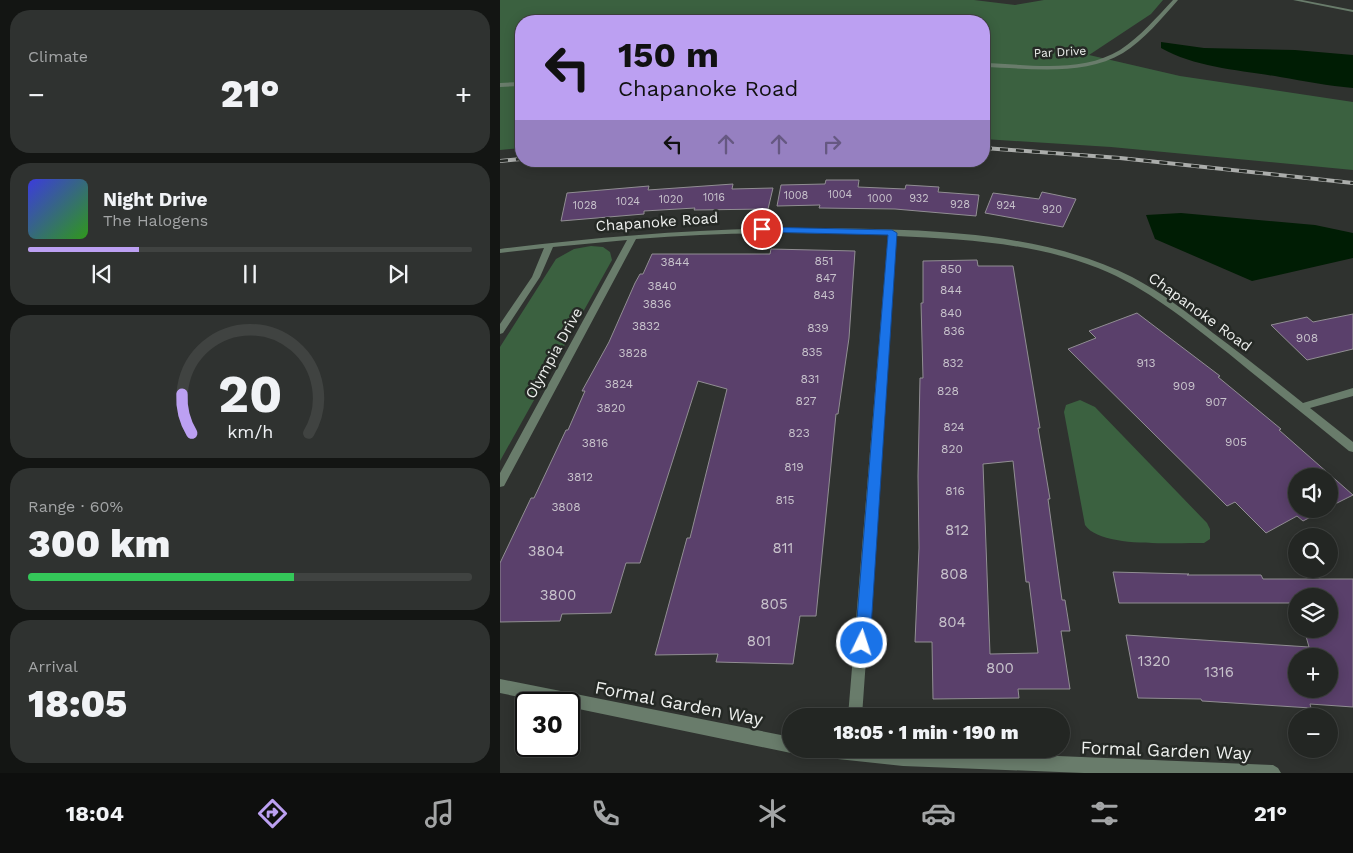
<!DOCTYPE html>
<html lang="en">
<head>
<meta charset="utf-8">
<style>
  :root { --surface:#232623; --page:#2f3230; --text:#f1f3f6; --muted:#a3a5a6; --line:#404341; --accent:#bca0f2 }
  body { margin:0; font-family:"Work Sans",sans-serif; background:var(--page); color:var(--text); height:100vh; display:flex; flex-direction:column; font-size:19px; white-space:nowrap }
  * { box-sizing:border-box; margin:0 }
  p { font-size:16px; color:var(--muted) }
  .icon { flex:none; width:28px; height:28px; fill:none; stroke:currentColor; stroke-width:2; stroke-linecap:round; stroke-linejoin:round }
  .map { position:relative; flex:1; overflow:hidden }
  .side { display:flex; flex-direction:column; gap:10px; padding:10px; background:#131513; width:500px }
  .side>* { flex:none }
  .banner { position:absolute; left:15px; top:15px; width:475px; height:152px; border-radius:20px; box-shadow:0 2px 12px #0003,0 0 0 1px var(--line); background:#bca0f2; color:#111; overflow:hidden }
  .controls { position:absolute; left:788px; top:468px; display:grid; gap:10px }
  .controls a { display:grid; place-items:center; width:50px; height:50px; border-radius:50%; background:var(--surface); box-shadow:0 2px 12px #0003,0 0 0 1px var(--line); font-size:25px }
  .speed { position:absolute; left:15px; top:692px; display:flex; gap:10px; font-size:25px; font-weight:700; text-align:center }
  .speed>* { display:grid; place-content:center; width:65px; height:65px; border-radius:50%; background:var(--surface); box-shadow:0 2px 12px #0003,0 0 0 1px var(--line); line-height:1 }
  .speed .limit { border:2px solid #111; border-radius:8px; background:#fff; color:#111 }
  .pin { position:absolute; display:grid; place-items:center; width:42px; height:42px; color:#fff; margin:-21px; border:2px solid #fff; border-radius:50%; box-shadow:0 1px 5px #0007 }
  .me { position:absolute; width:55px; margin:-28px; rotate:4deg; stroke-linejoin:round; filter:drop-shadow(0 0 4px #0008) }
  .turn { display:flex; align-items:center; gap:18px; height:105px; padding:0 20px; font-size:22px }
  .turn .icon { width:65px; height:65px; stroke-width:2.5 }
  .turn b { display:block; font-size:35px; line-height:42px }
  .lanes { display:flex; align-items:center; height:48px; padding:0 20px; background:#0003; justify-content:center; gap:25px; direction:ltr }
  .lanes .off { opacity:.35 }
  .big { font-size:38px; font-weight:800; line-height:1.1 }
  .side .card { flex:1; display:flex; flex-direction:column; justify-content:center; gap:8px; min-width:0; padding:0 18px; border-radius:20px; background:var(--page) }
  .side .dial { align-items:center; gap:0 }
  .dial svg { height:130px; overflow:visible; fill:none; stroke:var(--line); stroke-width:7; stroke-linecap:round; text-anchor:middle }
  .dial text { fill:var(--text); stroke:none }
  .song { display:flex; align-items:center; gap:15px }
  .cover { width:60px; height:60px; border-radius:8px; background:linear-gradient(135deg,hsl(240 70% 55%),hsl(110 70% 35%)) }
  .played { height:5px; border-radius:2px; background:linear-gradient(90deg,var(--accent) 25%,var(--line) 25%) }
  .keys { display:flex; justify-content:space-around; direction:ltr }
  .heat { display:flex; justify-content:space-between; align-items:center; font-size:28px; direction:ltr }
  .charge { height:8px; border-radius:4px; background:linear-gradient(90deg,#34c759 60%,var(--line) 0) }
  .trip { position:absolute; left:282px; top:708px; width:288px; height:50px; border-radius:25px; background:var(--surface); box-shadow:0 2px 12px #0003,0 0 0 1px var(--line); font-weight:800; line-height:50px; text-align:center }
  .menu { display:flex; height:80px; justify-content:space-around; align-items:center; background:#0e0f0e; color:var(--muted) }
  .menu .icon { width:35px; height:35px }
  .menu .current { color:var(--accent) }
  .menu b { font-size:22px; color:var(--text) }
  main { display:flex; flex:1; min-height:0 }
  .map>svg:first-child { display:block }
  .green { fill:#3b6140 }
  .water { fill:#001d04 }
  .building { fill:#5a406b; stroke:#918e93; fill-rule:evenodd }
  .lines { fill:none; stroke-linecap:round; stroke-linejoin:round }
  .street { fill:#697c6b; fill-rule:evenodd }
  .rail-casing { stroke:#abadab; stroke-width:4 }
  .rail { stroke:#252925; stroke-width:2.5; stroke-dasharray:8; stroke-linecap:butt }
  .route { fill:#1a73e8; stroke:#114b97 }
  .labels { text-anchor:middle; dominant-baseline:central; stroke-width:5; stroke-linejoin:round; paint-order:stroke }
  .far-number-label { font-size:11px; fill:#c8c3cc }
  .far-street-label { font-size:12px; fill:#edefed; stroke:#252925 }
  .number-label { font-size:12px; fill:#c8c3cc }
  .street-label { font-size:15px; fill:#edefed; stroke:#252925 }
  .near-number-label { font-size:15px; fill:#c8c3cc }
  .near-street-label { font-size:18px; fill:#edefed; stroke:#252925 }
</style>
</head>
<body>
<main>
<section class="side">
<div class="card"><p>Climate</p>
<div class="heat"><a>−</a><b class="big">21°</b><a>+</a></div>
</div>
<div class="card">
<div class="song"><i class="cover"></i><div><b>Night Drive</b><p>The Halogens</p></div></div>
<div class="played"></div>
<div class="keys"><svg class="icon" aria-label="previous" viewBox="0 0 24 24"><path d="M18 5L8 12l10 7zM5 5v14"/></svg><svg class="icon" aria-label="pause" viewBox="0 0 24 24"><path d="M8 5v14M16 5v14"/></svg><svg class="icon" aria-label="next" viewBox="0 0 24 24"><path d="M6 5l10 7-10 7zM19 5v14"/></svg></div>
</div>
<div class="card dial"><svg viewBox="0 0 100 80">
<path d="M14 69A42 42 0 1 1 86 69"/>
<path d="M14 69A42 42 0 0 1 8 45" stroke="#bca0f2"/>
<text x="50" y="56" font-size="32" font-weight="700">20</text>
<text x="50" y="72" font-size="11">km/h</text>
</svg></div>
<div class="card"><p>Range · 60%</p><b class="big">300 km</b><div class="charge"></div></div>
<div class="card"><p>Arrival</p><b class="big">18:05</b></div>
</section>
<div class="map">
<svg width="853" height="773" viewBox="0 0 853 773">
  <rect width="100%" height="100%" fill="#2f322f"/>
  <path class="green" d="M0 0H474L515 5 544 0H663L651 14 589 55 680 76 853 102V170L611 147 484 139V21H21V148L0 150Z
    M91 246 103 247 110 252 112 260 0 461V347L56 259 74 249Z
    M580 400 595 407 707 523 710 529V539L704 543C676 542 601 549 585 525L564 412 566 405Z"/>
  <path class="water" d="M661 42 704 48 795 50 853 55V88C828 86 805 81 780 77 741 70 696 68 661 48Z
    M681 213 815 225 853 233V258L752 281 655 239 646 215Z"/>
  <path class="building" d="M326 180H359L358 187 405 189 406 185 439 187 438 192 479 195 476 216 395 209 319 208 320 205 277 206 281 185 325 184Z
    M233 184 232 189 273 188 268 209 194 210 195 208 144 211V214L61 221 67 193 149 186 148 190Z
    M542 192 576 199 563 227 485 213 493 193 539 199Z
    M271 249 355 251 349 338 338 414H336L316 616H300L293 664 216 662 218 654 155 655 187 538H190L227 389 198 381 140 563H126L111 613 62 614 60 621 0 622V563L31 498H34L66 430H68L85 391H82L109 342 135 283 140 274H143L152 254H270Z
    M477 260 478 266H513L540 428H538L550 499H548L562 600H565L570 631H561L570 689H518L519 698 433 699 432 642H415L419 548 418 476 420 378H423L421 303H423V261ZM513 461 526 582H529L538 653 490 654 483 464Z
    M637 313 720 376 718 377 781 429 779 430 853 495 829 507V476H796V509H826L803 521 797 516 766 533 735 502 727 506 568 349 596 338 589 331Z
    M853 314V349L807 360 771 325 807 317 813 322Z
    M613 572 689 574 687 575H761L763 579H853V707L810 704 811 708 702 701 701 699 638 698 626 635 809 647 804 629H829V596H796V605V603H619ZM796 656H829V689H796Z"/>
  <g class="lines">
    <path class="street" d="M673 0H678C662 18 644 40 623 53 583 77 528 68 484 67V63C527 64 581 74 620 50 640 37 657 17 673 0Z
      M793 0H802L853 10V12Z
      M21 82V86L0 87V83Z
      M293 228C402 229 533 227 632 277 661 292 688 313 713 333 744 356 773 379 803 403L853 388V396L810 408 853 442V452L849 451C809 418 768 386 728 353 687 321 646 287 598 268 534 243 464 239 396 236L362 716H348L388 235C304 232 220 232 136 239L4 486 0 487V473L127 240 53 247 40 277 3 333 0 334V324L32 277 44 248 0 253V249C97 237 195 229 293 228Z
      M0 679 291 737V749H297L291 753 69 707V704H52L0 693Z
      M311 749H388L773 765 778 768 781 773H584L403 766 319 757 314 754Z"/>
    <defs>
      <path id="rail" d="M484 148 620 158 853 183
        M0 161 21 159"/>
    </defs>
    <use href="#rail" class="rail-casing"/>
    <use href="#rail" class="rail"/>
  </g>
  <path class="route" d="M259 227 392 230 397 233 370 643 368 649 362 651 357 649 355 643 388 235 262 232 258 229Z"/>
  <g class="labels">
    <g class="far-number-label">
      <text x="340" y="194">1004</text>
      <text x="296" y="195">1008</text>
      <text x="214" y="197">1016</text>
      <text x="380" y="198">1000</text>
      <text x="419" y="198">932</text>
      <text x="171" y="199">1020</text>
      <text x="128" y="201">1024</text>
      <text x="460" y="204">928</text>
      <text x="85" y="205">1028</text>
      <text x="506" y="205">924</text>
      <text x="552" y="209">920</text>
    </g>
    <g class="far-street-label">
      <text transform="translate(560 52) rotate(-3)">Par Drive</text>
    </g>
    <g class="number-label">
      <text x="324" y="261">851</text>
      <text x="175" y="262">3844</text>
      <text x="451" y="269">850</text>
      <text x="326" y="278">847</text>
      <text x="162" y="286">3840</text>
      <text x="451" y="290">844</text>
      <text x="324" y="295">843</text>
      <text x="157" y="304">3836</text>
      <text x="451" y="313">840</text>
      <text x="146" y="326">3832</text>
      <text x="318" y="328">839</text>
      <text x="454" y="331">836</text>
      <text x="807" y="338">908</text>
      <text x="312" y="352">835</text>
      <text x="133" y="353">3828</text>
      <text x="453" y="363">832</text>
      <text x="646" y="363">913</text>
      <text x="310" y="379">831</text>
      <text x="119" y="384">3824</text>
      <text x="684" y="386">909</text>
      <text x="448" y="391">828</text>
      <text x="306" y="401">827</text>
      <text x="716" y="402">907</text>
      <text x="111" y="408">3820</text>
      <text x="454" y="427">824</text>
      <text x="299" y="433">823</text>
      <text x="736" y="442">905</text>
      <text x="95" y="443">3816</text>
      <text x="452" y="449">820</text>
      <text x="294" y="467">819</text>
      <text x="80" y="477">3812</text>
      <text x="455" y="491">816</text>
      <text x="285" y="500">815</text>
      <text x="66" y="507">3808</text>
    </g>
    <g class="street-label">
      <text transform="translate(157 222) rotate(-4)">Chapanoke Road</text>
      <text transform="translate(700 312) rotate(36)">Chapanoke Road</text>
      <text transform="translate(54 353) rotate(-61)">Olympia Drive</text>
    </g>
    <g class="near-number-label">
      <text x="457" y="530">812</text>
      <text x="283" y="548">811</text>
      <text x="46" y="551">3804</text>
      <text x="454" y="574">808</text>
      <text x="58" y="595">3800</text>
      <text x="274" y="604">805</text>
      <text x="452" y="622">804</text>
      <text x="259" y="641">801</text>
      <text x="654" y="661">1320</text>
      <text x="500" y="668">800</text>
      <text x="719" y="672">1316</text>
    </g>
    <g class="near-street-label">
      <text transform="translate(179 703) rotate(11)">Formal Garden Way</text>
      <text transform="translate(666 750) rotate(2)">Formal Garden Way</text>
    </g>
  </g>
</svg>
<div class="controls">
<a><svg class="icon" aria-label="sound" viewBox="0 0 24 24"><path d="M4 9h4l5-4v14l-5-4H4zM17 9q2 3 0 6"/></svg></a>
<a><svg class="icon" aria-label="search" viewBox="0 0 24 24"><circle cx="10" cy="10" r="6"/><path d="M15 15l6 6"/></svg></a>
<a><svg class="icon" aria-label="layers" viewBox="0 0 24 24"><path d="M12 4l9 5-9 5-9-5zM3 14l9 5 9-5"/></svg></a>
<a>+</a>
<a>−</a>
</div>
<div class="speed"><div class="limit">30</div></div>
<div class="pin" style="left:262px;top:229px;background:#d93025"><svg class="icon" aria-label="arrive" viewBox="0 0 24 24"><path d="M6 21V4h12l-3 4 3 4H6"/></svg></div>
<svg class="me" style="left:362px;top:643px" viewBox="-20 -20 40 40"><circle r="17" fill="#1a73e8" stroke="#fff" stroke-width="3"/><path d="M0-11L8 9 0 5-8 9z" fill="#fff"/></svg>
<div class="trip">18:05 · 1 min · 190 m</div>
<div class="banner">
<div class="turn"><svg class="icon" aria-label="left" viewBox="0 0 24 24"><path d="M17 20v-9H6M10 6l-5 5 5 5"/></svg><div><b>150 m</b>Chapanoke Road</div></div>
<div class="lanes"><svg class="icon" aria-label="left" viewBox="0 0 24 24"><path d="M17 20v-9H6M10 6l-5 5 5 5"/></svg><svg class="icon off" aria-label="ahead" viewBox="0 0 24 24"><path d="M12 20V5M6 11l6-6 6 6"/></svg><svg class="icon off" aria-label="ahead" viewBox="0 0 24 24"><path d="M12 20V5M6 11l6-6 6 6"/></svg><svg class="icon off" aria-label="right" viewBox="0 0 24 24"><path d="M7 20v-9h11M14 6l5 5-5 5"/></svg></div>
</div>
</div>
</main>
<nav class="menu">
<b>18:04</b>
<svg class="icon current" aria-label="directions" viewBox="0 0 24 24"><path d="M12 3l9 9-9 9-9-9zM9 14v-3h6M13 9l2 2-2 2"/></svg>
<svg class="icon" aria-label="music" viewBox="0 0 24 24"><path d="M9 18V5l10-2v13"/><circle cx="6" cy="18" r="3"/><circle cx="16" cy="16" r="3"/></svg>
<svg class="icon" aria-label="phone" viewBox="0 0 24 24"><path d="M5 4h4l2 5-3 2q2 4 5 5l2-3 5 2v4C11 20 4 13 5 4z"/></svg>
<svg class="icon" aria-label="climate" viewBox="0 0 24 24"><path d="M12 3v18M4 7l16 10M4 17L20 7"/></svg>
<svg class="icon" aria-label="car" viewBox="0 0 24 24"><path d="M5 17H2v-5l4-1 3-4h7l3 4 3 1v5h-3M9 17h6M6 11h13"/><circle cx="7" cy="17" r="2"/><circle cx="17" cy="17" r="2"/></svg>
<svg class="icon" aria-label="filters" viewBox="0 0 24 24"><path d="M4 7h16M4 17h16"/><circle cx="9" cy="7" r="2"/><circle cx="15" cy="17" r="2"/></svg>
<b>21°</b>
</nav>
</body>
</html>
